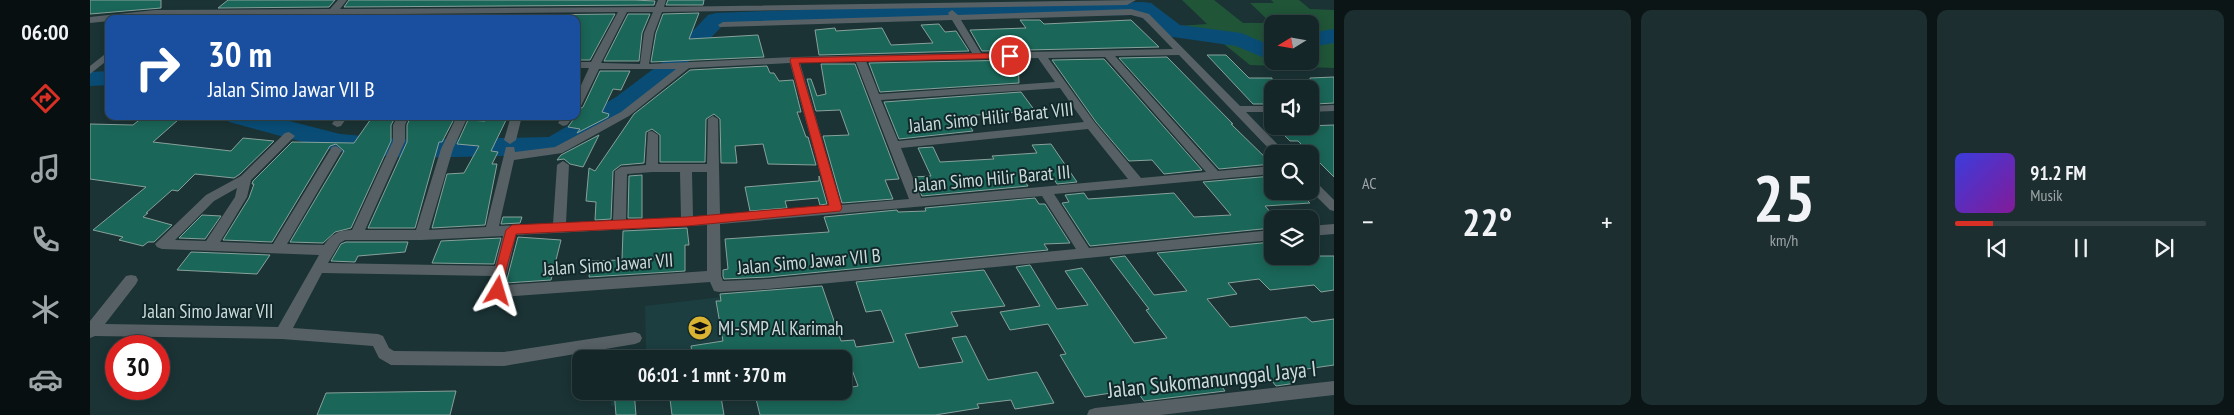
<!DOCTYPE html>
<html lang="id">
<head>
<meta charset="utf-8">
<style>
  :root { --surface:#142628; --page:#1d2e30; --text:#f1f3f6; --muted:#9da5a8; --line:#334345; --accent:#d93025 }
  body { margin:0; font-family:"PT Sans Narrow",sans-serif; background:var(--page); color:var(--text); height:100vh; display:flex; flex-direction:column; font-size:19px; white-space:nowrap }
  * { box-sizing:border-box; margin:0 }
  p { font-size:16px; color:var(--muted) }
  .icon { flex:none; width:28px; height:28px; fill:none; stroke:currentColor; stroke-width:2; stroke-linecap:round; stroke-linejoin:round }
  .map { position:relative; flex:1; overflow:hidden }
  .sheet { display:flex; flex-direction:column; gap:10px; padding:10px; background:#0b1516; width:900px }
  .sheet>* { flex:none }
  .guide { position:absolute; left:15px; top:15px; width:475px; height:105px; border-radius:10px; box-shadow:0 2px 12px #0003,0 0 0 1px var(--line); background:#1a4fa0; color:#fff; overflow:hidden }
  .needle { width:32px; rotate:259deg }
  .fabs { position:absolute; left:1174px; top:15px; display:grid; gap:10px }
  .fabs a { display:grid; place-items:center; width:55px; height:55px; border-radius:10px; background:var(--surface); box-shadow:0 2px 12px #0003,0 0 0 1px var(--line); font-size:25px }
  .speed { position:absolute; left:15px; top:335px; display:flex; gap:10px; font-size:25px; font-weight:700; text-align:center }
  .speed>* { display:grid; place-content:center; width:65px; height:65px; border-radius:50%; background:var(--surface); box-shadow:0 2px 12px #0003,0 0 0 1px var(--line); line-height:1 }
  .speed .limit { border:8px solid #d22; background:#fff; color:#111 }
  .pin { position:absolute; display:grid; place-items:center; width:42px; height:42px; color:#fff; margin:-21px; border:2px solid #fff; border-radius:50%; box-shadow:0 1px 5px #0007 }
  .me { position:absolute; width:55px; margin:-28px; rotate:7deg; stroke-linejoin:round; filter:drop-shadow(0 0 4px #0008) }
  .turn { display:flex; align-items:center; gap:18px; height:105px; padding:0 20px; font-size:22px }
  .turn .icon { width:65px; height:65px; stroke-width:2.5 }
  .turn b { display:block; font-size:35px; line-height:42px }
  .big { font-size:38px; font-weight:700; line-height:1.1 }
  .sheet .card { flex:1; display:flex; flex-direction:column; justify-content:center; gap:8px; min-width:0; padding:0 18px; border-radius:10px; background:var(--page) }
  .sheet .dial { align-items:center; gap:0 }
  .dial b { font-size:65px; line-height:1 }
  .song { display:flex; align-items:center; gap:15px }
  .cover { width:60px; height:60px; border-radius:8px; background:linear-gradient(135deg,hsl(240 70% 55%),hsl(290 70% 35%)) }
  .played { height:5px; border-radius:2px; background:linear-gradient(90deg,var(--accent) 15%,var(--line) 15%) }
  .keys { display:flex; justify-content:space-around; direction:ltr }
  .heat { display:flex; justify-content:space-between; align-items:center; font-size:28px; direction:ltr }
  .sheet .tiles { flex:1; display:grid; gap:10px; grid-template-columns:repeat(3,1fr) }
  .trip { position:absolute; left:482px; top:350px; width:280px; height:50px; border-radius:10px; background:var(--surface); box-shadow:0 2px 12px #0003,0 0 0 1px var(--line); font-weight:700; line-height:50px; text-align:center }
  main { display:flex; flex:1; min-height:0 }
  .dock { display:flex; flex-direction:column; width:90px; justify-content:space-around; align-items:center; background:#080f10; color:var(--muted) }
  .dock .icon { width:35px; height:35px }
  .dock .on { color:var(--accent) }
  .dock b { font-size:22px; color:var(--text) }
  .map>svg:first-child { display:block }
  .built { fill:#1c3e40 }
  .green { fill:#205538; fill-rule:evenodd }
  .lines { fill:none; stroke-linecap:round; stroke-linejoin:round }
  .river { fill:#094d77; fill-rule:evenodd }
  .building { fill:#1a6658; stroke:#88a19b }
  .street { fill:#576165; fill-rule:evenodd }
  .route { fill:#d93025; stroke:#8d1f18 }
  .labels { text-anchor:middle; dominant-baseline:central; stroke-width:4; stroke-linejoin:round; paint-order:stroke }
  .street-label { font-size:19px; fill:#ccdada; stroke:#11292b }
  .poi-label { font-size:19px; fill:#ccdada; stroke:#11292b; text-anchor:start }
  .near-street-label { font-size:22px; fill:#ccdada; stroke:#11292b }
</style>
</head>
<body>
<main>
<nav class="dock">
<b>06:00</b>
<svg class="icon on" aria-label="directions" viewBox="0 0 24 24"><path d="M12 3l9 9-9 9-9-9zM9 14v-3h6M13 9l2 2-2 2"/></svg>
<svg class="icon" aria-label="music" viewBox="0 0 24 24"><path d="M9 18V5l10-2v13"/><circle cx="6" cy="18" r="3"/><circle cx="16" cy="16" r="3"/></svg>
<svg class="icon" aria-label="phone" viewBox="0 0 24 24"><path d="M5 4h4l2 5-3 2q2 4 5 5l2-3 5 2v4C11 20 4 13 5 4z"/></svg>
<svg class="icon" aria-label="climate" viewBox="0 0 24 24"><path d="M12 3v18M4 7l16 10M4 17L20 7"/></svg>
<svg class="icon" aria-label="car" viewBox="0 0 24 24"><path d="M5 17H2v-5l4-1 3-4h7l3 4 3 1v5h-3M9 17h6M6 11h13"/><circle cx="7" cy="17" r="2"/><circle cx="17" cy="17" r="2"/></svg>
</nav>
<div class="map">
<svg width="1244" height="415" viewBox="0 0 1244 415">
  <rect width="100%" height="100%" fill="#1b3335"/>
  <path class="built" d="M657 294 672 359H517V357L556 349 555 306Z
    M520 391H609V392L521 406Z"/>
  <path class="green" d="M1092 0H1124L1153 23H1181L1160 3H1184L1181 0H1209L1220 9 1244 10V68L1160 65 1129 40 1103 39 1088 26 1117 24ZM1182 24H1220V61H1182Z"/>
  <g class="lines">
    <path class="river" d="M1053 2 1061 3 1090 25 1151 33 1182 46V61L1146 46 1076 36 1048 15 804 18 632 26 590 71 544 107 478 150 459 155 320 158 250 152 139 122 135 116H180L250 134 320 140 459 137 526 97 574 61 618 15 626 13 804 6Z
      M1244 29V43L1220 47V33Z
      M19 71V85L0 86V72Z"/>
  </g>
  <path class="building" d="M0 0H71V8L0 14Z
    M138 0H245L239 7 128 8Z
    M259 0H544L565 1 564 5 254 7Z
    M578 0H614L613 5H576Z
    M609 13 599 39 668 35 674 57 561 62 566 33 573 14Z
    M525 14 500 60H486V19H115Z
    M538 14H560L552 33 549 61H514Z
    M930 20H950L954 24 1041 20 1069 47 892 51 880 30 936 28Z
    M849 24 855 32 866 31 879 51 729 55 725 30 745 28 746 31 792 28 801 45 843 43 831 25Z
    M1117 55H1136L1159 78H1182V104H1163Z
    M1077 57 1143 124H1141L1182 164 1129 169 1029 58Z
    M1014 59 1112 170 1074 174 1062 160 1039 161 1006 122 962 60Z
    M928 60 929 83 790 92 779 63Z
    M731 64H765L809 179 795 180 803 199 752 203 733 136 759 135 750 110 726 111 717 79H721L727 96 736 94Z
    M677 66 680 73H684L689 81 703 80 711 112H707L716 137H718L726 165 678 164 673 144 645 146 647 163H631L630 119 624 114 616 119 615 162H570V135L562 129 556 132 554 163 531 165 523 171 521 219 505 220 506 202 496 201 499 168 505 171 544 114 600 70Z
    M510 71H540L531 90 523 89 512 112 519 114 518 117 487 133 490 129 478 127 486 116V111L493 107Z
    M1244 77V103L1225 104 1220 99V78Z
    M931 92 945 111 873 116 883 131 809 139 794 102Z
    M283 116H306L301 125V141L261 228 245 232 233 243 200 242 254 151 246 144 240 146 182 242 133 240 159 198 164 184H162L163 181 202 142 264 143Z
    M321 116 364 119 352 142H349L325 228H278L317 142V125Z
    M399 116H418L401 151 408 152 402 164H407L395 225 342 228 357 174 374 173 389 146 367 144 378 120 395 121Z
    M53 117 88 120 63 142 141 151 153 138 184 141 150 174 144 178 105 174 88 191 82 190 56 213H58L53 217 82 225 64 242H58L53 246 29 240 33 237 3 230 56 187 0 179V124L43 125Z
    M1244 125V177L1208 141H1200L1186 127Z
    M509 135 493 167 480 164 474 159 467 160 471 155Z
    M961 144 987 182 967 184 962 176 932 177 938 186 832 196 824 177 841 176 828 148 843 147 850 162 904 159 902 156 947 153 942 145Z
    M552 175V218H538L539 176Z
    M729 176 737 204 730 205 728 198 695 201 697 208 660 211 655 187 729 181Z
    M1182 176V191H1208L1220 203 1175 206 1182 214V228L1000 246 972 203 979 202 975 195 994 193 998 199 1084 193 1104 217 1141 215 1113 182Z
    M945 198 949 204H955L980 243 954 244 958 250 678 277 634 279 633 276V270L638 269 635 239 739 232 734 217 807 210 808 212 836 211 835 208Z
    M112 215 131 216 115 239 89 238Z
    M413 217H432L430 223 411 224Z
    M597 228 599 245H595V271L499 277 501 261 532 260 533 231Z
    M428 237 471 240 461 280 416 283Z
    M411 238 404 264 342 263 351 241Z
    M256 242H318L315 252 268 256 265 262 241 261 251 244Z
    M1182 242V256H1244V290L1231 292 1224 285 1180 290 1169 279 1138 283 1147 294 1117 299 1140 327 1216 317 1222 322 1244 319V365L1196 372 1206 383 1186 386 1178 376 1130 384 1135 391 1054 401 1048 393 1023 396 1021 393 995 397 970 355 976 354 958 324 920 330 910 312 950 306 926 267 940 265 967 309 998 305 975 271 992 268 1044 343 1077 338 1056 310 1059 309 1020 258 1035 256 1064 295 1097 291 1067 253Z
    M101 252 180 255 167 274 87 270Z
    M894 270 915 306 861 312 868 326 815 334 829 368 873 362 862 338 876 336 898 380 947 372 964 403 925 409 921 400 887 404 889 408 845 415H670L664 391H693L694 396 724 391H757L756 388 768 386 758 359H603L601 346 633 341 626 301H631L630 294 732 286 751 341 764 340 766 347 804 342 791 310 776 312 766 282Z
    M366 391 360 415H227L236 393Z
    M524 391H544L546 415H526Z
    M579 391H630L634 415H582Z"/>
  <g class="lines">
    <path class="street" d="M248 0H257L250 9 565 7 568 0H576L574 7 1046 0 1037 5 572 12 564 33 559 64 704 57 882 53 862 20 630 27 628 25 633 22 859 15 858 13 862 10 868 15 1041 9 1059 14 1150 106H1182V112H1156L1197 154H1184L1089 55 1025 56 1128 171 1182 166V174L964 194 999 248 1182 230V240L678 289 629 292 624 291 620 282 410 297 405 295 400 288 402 276 232 273 203 328 288 334 293 336 299 348 304 351 414 352 545 332 550 334 552 338 550 342 545 344 414 366 301 365 289 358 283 346 192 339 5 336 0 338V321L36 276 41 275 46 276 48 280 46 284 15 324 188 327 229 255 72 249 67 247 65 244 116 195 151 176 195 133 199 132 205 136 161 180 157 197 130 242 183 244 242 147 246 146 252 150 197 244 234 245C242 234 248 230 262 230L303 141V125L308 116H319L315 125V141L275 230H326L351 149 367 116H378L363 149 339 230 396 227 416 147H424L425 152 465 147 531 112 586 69H509L491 106 486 109V96L499 68H486V62H501L528 12 65 16 19 19V21L0 23V17L65 10 240 9ZM537 12H563L554 33 550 64 511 63ZM1041 15 1053 18 1083 49 891 53 871 20ZM1015 57 1116 172 1051 178 1005 123 958 58ZM948 58 965 82 789 94 776 61ZM766 62 819 199 751 205 710 63ZM700 63 739 206 630 215 628 119 623 116 618 119 617 164H568V135L562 131 558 132 556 165 531 167 525 171 523 221 476 223 479 165 473 161 467 165 463 224 409 226 424 160 472 153 539 116 599 68ZM970 88 994 122 808 141 791 100ZM998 129 1038 179 831 198 811 148ZM562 172H590L591 218 536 220 537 174ZM602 172H617V216L603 217ZM147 188 145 197 116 241 85 240 124 201ZM952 196 986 249 678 279 633 281 631 276 630 224ZM617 225V271L414 285 426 235ZM413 236 405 266 238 263 250 243 255 240H331Z
      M19 51V59L0 74V66Z
      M1244 105V111L1220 112V106Z
      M247 116H258L251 126 247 127 242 124Z
      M421 116H432L426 140 420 144 414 140Z
      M473 116H484L477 125 473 126 468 123Z
      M1220 179 1224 180 1244 200V211L1240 210 1220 190Z
      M1244 224V234L1220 236V226Z
      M1244 381V395L1070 415H997L999 410 1005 408Z"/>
  </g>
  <path class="route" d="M920 53 924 56 923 58 709 63 752 208 750 211 597 226 426 234C423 247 411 279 415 291L413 294H404L401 288 416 230 422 225 597 217 739 205 700 60 701 58Z"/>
  <defs>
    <symbol id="school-disc" viewBox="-11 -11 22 22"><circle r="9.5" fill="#dab333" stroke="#11292b"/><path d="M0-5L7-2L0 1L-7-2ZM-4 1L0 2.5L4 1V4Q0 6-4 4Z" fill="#111"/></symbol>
  </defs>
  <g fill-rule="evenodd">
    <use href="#school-disc" x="596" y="314" width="28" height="28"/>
  </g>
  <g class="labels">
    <g class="street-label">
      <text transform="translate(901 117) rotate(-6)">Jalan Simo Hilir Barat VIII</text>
      <text transform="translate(902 178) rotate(-5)">Jalan Simo Hilir Barat III</text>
      <text transform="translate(719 261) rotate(-5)">Jalan Simo Jawar VII B</text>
      <text transform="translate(518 264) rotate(-4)">Jalan Simo Jawar VII</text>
      <text x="118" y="311">Jalan Simo Jawar VII</text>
    </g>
    <g class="poi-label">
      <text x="628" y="328">MI-SMP Al Karimah</text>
    </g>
    <g class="near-street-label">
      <text transform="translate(1122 379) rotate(-6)">Jalan Sukomanunggal Jaya I</text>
    </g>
  </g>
</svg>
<div class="fabs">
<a><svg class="needle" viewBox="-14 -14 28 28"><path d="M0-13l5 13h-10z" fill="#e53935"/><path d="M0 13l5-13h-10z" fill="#9da5a8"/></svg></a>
<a><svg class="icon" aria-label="sound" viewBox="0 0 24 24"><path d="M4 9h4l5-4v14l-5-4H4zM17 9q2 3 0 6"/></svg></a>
<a><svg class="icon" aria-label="search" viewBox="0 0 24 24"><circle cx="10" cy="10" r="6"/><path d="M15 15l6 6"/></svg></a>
<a><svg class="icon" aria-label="layers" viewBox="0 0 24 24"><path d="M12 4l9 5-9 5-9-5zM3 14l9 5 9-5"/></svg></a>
</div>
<div class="speed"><div class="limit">30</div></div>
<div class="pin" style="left:920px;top:56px;background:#d93025"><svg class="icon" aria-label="arrive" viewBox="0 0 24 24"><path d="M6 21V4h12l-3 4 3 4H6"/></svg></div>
<svg class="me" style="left:408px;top:291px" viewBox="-20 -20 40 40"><path d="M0-17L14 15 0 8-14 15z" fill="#d93025" stroke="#fff" stroke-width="4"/></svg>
<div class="trip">06:01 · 1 mnt · 370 m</div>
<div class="guide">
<div class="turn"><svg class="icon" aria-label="right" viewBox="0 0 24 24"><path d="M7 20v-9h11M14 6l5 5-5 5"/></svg><div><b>30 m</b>Jalan Simo Jawar VII B</div></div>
</div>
</div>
<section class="sheet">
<div class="tiles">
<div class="card"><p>AC</p>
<div class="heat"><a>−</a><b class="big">22°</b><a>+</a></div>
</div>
<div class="card dial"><b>25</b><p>km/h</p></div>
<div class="card">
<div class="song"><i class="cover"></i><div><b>91.2 FM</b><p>Musik</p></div></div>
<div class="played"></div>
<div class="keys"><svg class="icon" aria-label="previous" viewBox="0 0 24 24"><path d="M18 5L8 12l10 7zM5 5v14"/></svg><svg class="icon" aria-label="pause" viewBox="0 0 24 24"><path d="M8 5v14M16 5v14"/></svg><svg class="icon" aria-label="next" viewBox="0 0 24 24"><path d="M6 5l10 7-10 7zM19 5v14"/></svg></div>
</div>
</div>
</section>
</main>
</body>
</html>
